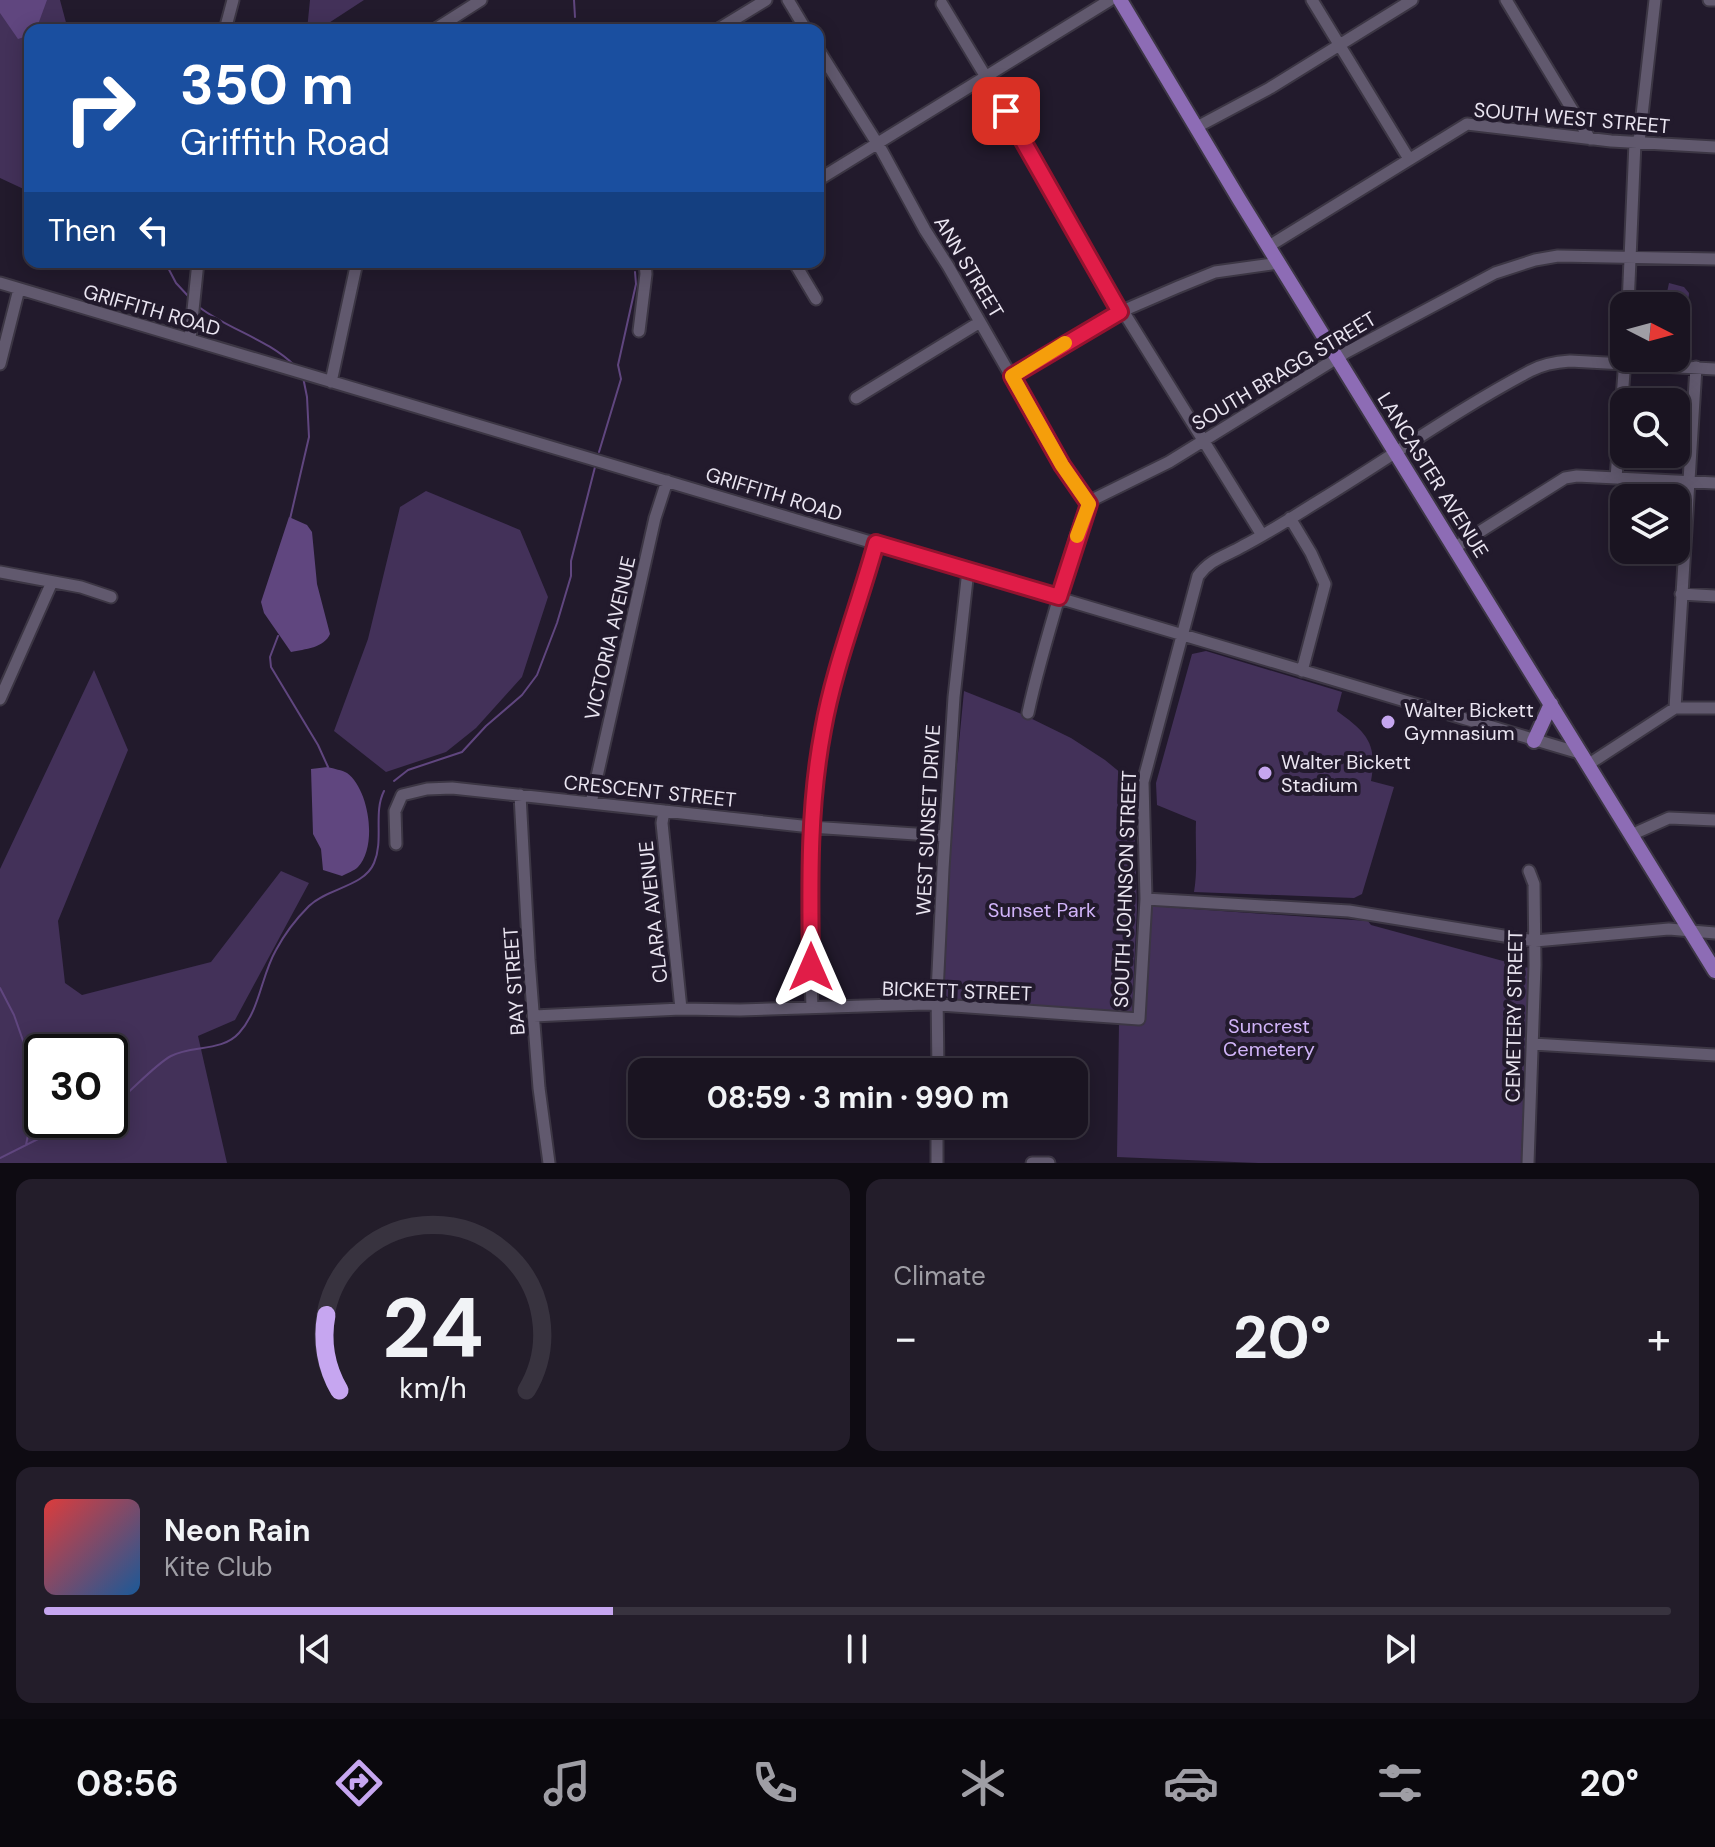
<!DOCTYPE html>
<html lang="en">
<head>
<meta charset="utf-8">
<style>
  :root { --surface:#1a1421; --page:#231d2a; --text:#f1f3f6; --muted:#9f9ea5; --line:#38333f; --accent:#c6a6f0 }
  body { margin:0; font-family:"DM Sans",sans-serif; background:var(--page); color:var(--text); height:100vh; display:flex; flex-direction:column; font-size:30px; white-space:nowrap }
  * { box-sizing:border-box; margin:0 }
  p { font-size:26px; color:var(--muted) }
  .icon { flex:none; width:44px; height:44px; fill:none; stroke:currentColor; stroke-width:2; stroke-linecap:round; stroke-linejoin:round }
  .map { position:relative; height:1163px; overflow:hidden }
  .details { display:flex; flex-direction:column; gap:16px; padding:16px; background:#0e0b12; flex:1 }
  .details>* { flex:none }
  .hud { position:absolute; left:24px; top:24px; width:800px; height:244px; border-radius:16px; box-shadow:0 4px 20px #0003,0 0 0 2px var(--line); background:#1a4fa0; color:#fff; overflow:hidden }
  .needle { width:52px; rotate:96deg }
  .controls { position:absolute; left:1610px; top:292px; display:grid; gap:16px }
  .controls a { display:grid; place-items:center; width:80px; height:80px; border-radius:16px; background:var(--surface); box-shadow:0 4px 20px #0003,0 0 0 2px var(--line); font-size:40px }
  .speed { position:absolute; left:24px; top:1034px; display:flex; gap:16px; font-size:40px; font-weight:700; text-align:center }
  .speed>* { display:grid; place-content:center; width:104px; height:104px; border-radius:50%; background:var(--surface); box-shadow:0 4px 20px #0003,0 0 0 2px var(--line); line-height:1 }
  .speed .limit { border:4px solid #111; border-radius:12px; background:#fff; color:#111 }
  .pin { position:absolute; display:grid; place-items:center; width:68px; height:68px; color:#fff; margin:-34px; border-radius:16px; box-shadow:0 4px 12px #0006 }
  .me { position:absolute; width:88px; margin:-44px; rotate:0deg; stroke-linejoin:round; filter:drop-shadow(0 0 6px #0008) }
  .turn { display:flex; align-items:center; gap:28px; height:168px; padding:0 24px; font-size:36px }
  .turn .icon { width:104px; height:104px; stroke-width:2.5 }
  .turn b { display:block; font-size:56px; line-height:68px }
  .then { display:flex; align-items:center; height:76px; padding:0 24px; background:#0003; gap:16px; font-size:30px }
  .big { font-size:60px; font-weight:700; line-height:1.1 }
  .details .card { flex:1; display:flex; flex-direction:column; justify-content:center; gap:12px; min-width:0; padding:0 28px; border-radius:16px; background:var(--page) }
  .details .dial { align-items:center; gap:0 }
  .dial svg { height:208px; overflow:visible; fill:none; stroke:var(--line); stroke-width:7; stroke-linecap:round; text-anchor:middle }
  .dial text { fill:var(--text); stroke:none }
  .song { display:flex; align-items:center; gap:24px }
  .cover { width:96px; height:96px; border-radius:12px; background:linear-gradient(135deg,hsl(0 70% 55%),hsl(210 70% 35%)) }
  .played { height:8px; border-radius:4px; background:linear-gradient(90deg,var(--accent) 35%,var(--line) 35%) }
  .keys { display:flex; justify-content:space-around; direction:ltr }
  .heat { display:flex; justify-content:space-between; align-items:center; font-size:44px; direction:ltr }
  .details .tiles { flex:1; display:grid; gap:16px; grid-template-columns:1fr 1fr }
  .card:last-child { grid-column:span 2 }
  .trip { position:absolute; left:628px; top:1058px; width:460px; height:80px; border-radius:16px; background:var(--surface); box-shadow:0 4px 20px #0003,0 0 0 2px var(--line); font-weight:700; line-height:80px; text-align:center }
  .dock { display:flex; height:128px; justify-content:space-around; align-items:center; background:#0a080d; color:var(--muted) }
  .dock .icon { width:56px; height:56px }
  .dock .current { color:var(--accent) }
  .dock b { font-size:36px; color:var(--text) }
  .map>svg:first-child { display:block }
  .green { fill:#433159; fill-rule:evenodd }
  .water { fill:#60467f }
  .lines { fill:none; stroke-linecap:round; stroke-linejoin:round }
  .stream { stroke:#60467f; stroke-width:2 }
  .minor-casing { stroke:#3c3644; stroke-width:15 }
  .major-casing { stroke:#3c3644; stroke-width:18 }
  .minor { stroke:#61596e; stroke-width:11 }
  .major { stroke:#8d6cb5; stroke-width:14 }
  .route-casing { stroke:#92132f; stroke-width:20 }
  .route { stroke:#e11d48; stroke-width:14 }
  .slow { stroke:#f59e0b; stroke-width:14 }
  .poi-dot { fill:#c6a6f0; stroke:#221a2c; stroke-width:3 }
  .labels { text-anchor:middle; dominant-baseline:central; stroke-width:8; stroke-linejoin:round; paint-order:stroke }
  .street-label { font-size:20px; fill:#eae5f1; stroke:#221a2c }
  .poi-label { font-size:20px; fill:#eae5f1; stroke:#221a2c; text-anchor:start }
  .park-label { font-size:20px; fill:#d1b4f9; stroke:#221a2c }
</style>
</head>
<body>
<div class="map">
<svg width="1715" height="1163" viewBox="0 0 1715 1163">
  <rect width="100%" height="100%" fill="#221a2c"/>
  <path class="green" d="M0 0H60L68 30H30V192L0 178Z
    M310 0H364L318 30H307Z
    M1669 283 1684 287 1689 293C1689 305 1678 309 1676 319V306H1664Z
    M426 491 520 530 548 597 522 677 476 728 446 752 386 772 334 731 368 639 400 507Z
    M1206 651 1342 692 1337 711C1366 732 1378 743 1371 781L1394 787 1362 894 1354 898 1194 892C1198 869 1195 846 1196 821L1157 805 1156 783 1192 654Z
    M94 670 128 750 58 921 65 983 82 995 211 962 281 871 309 883 235 1020 198 1036 227 1163H0V869ZM42 1052H110V1120H42Z
    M964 691 1024 715 1071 738 1105 760 1133 783 1137 908 1132 1012 949 999 944 993 952 816Z
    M1150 906 1368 921 1371 925 1529 968 1521 1163H1258L1117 1157 1119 1023 1144 1025Z"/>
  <path class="water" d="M0 0H47L36 30H30V35L18 39 0 13Z
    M289 517 307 525 312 532 317 584 330 634C324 648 305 649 291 652L264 613 261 602Z
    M328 767C334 769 342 770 347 773 369 789 378 846 358 867 354 871 347 873 342 876L323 870 321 849 313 834 311 769Z"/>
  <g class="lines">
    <path class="stream" d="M574 0 575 17
      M165 262 176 283 189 297
      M199 307C229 330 268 339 295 366
      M599 452 621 379 618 365 636 284 635 272
      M290 519 309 437 307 397 303 377
      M278 636 270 657 271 667 318 745 328 767
      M394 781 408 770 462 752 486 726 522 695 537 675 557 623 571 576V561L595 467
      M0 988 14 1015 34 1072 37 1090 26 1145
      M110 1108C128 1095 154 1065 171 1056 192 1045 222 1052 239 1033 260 1010 261 976 276 950 284 935 297 918 309 906 327 888 364 887 374 863 384 840 373 813 384 791
      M0 1158 50 1133 87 1120"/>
    <defs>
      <path id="minor" d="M788 0 806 30
        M1312 0 1409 159
        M1506 0 1590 139
        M1709 0H1715
        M942 4 1033 155 1120 312
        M225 30 233 0
        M434 30 481 0
        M717 30 766 0
        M818 49 882 151 925 230 948 266 1062 465 1089 504
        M1197 127 1270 88 1412 0
        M1639 142 1655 0
        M818 180 1110 0
        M1269 246 1467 124 1611 141 1715 147
        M794 262 816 299
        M0 283 1583 754
        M1628 306 1635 142
        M1123 311 1262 535
        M639 331 646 274 645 262
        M190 339 198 262
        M0 364 19 289
        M1012 376 1120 312 1178 287 1215 272 1279 263
        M331 382 357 262
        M856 398 980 322
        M1616 478 1625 359
        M1290 518 1311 553 1325 584 1302 671
        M1454 548 1565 478 1577 476 1715 483
        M0 572 81 587 111 597
        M1681 594 1715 596
        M0 699 52 582
        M1675 708 1696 367
        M1028 713C1038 666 1052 621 1066 574 1072 554 1079 513 1094 499L1169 462 1345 353 1495 273 1535 260 1558 256 1715 259
        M1589 764 1675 708H1715
        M520 795 529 960 539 1088 549 1163
        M591 803 655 518 667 481
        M664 811 662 823 681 1009
        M1631 835 1669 818 1715 820
        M396 844 395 811 402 795 427 789 452 788 811 827 945 836
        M1146 899 1349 911 1535 941 1669 929 1715 933
        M812 1008C809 914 805 818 823 726 836 664 859 604 876 543
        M534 1016 681 1009 740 1010 926 1004 1139 1019 1146 899 1143 782 1198 576C1210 559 1226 556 1243 546 1270 532 1296 515 1322 499 1391 457 1458 409 1530 371 1543 364 1555 362 1570 361L1715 369
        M1533 1044 1715 1055
        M938 1072 937 993 943 869 954 697 968 570
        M937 1163V1124
        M1032 1163H1049
        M1528 1163 1535 965 1534 884 1529 871"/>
      <path id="major" d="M1120 0 1239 199 1715 971
        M1534 741 1551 704"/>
    </defs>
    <use href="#minor" class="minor-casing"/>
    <use href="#major" class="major-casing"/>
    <use href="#minor" class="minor"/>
    <use href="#major" class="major"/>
  </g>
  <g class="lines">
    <defs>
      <path id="route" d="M811 967C810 888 808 809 823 730 834 667 859 605 876 543L1059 597 1089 504 1062 465 1012 376 1120 312 1006 111"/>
    </defs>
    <use href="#route" class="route-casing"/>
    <use href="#route" class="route"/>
    <path class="slow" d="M1065 343 1012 376 1062 465 1089 504 1077 536"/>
  </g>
  <g class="poi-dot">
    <circle cx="1388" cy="722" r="8"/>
    <circle cx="1265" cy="773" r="8"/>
  </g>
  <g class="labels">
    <g class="street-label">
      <text transform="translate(1572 118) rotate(5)">SOUTH WEST STREET</text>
      <text transform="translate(969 267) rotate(59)">ANN STREET</text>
      <text transform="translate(152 310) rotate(16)">GRIFFITH ROAD</text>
      <text transform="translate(1284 371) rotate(-31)">SOUTH BRAGG STREET</text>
      <text transform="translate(1433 475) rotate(58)">LANCASTER AVENUE</text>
      <text transform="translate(774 494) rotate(17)">GRIFFITH ROAD</text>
      <text transform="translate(610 638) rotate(-77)">VICTORIA AVENUE</text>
      <text transform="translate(650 791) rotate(6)">CRESCENT STREET</text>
      <text transform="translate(928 820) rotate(-87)">WEST SUNSET DRIVE</text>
      <text transform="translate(1125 889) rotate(-88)">SOUTH JOHNSON STREET</text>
      <text transform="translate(653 912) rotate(-96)">CLARA AVENUE</text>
      <text transform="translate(514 981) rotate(-94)">BAY STREET</text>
      <text transform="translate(957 991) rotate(2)">BICKETT STREET</text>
      <text transform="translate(1514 1016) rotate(-89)">CEMETERY STREET</text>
    </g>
    <g class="poi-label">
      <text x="1404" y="710">Walter Bickett<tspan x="1404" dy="23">Gymnasium</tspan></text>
      <text x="1281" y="762">Walter Bickett<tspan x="1281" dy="23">Stadium</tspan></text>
    </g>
    <g class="park-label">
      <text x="1042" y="910">Sunset Park</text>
      <text x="1269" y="1026">Suncrest<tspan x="1269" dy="23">Cemetery</tspan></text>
    </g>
  </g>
</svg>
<div class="controls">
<a><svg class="needle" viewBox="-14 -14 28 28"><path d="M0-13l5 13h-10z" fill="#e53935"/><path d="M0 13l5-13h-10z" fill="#9f9ea5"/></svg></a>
<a><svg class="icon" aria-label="search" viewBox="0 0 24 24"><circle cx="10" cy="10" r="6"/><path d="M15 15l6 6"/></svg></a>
<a><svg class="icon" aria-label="layers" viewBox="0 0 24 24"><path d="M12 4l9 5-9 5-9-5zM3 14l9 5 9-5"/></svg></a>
</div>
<div class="speed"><div class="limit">30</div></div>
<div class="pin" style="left:1006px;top:111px;background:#d93025"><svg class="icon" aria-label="arrive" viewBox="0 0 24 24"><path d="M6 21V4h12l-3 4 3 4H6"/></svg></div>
<svg class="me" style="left:811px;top:967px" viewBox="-20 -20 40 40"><path d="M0-17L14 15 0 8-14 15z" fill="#e11d48" stroke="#fff" stroke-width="4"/></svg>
<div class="trip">08:59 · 3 min · 990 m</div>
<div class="hud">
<div class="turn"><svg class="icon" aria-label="right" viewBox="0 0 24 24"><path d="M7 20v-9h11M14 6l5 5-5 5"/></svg><div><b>350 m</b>Griffith Road</div></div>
<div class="then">Then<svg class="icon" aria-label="left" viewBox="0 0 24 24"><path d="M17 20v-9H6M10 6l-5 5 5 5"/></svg></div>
</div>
</div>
<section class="details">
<div class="tiles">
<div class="card dial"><svg viewBox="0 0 100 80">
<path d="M14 69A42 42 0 1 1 86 69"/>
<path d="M14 69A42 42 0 0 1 9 40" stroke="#c6a6f0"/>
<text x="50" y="56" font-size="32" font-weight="700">24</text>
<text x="50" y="72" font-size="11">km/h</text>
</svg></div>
<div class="card"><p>Climate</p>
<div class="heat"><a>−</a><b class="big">20°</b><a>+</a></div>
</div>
<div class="card">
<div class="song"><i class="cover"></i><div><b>Neon Rain</b><p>Kite Club</p></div></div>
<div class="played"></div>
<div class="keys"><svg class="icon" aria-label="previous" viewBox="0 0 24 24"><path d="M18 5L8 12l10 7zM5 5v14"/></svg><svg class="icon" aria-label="pause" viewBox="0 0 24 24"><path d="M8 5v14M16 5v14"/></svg><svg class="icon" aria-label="next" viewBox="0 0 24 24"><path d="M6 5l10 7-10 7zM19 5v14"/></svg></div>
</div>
</div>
</section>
<nav class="dock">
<b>08:56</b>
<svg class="icon current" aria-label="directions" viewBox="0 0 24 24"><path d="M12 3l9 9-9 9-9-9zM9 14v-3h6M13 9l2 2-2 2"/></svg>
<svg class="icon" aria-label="music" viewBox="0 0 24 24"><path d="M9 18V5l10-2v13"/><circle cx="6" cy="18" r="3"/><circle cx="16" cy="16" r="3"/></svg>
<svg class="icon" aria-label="phone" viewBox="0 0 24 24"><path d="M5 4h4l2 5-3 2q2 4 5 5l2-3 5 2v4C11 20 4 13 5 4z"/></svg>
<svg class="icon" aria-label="climate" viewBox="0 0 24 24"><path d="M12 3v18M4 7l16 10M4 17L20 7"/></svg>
<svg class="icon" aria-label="car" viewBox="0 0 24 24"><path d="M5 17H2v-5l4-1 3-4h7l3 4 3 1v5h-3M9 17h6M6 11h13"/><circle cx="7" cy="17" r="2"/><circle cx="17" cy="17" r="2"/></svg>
<svg class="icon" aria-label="filters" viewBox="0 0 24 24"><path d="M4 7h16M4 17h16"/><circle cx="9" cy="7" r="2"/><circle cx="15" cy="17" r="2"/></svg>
<b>20°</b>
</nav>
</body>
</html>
